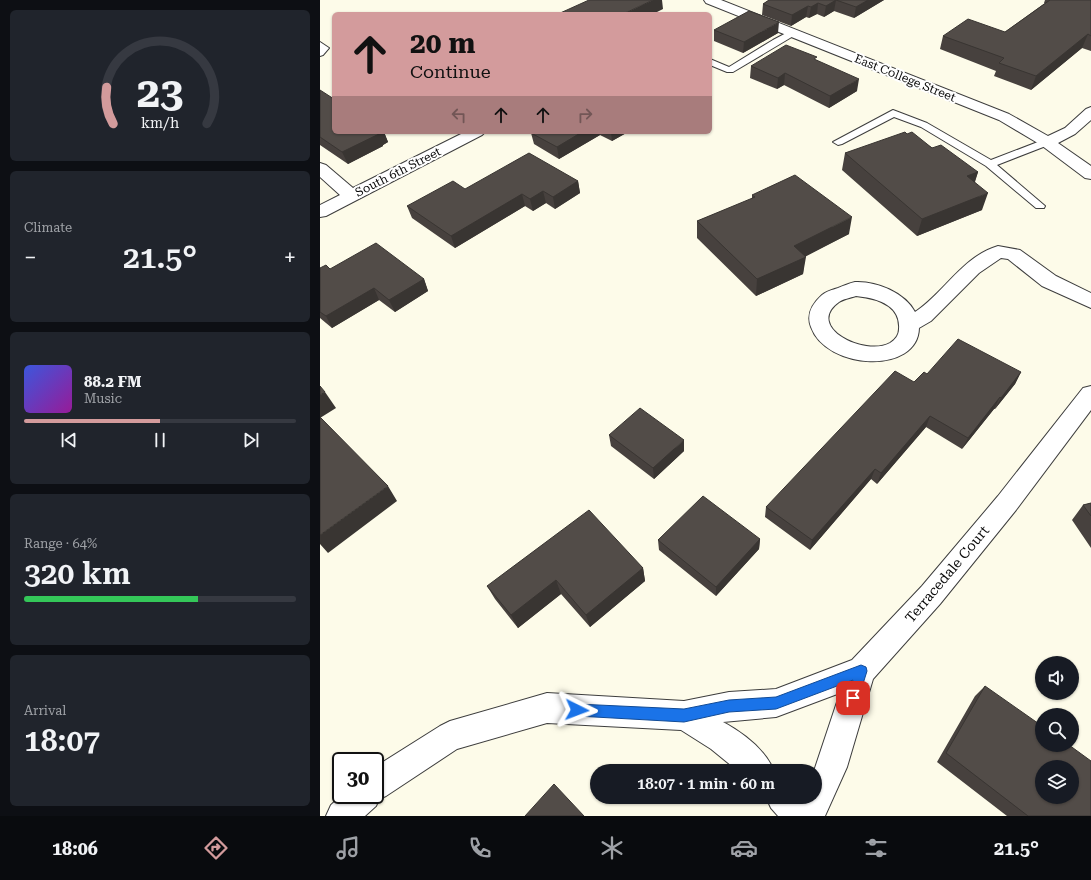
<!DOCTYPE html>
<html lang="en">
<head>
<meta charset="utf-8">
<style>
  :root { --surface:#171b24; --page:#20242c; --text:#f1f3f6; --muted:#9ea1a6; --line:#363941; --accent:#d39b9c }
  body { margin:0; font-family:"Roboto Serif",serif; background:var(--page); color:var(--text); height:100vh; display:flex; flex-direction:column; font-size:15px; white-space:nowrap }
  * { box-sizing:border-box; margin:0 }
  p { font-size:13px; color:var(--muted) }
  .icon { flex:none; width:22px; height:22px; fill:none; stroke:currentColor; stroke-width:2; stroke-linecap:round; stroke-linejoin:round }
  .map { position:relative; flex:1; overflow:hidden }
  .sheet { display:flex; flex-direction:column; gap:10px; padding:10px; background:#0d0f14; width:320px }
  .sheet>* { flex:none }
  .guide { position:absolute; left:12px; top:12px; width:380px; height:122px; border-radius:6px; box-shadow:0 1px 3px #0004; background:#d39b9c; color:#111; overflow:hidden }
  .buttons { position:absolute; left:715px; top:656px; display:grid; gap:8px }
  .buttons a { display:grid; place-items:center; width:44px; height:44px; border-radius:50%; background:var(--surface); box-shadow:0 1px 3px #0004; font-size:20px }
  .speed { position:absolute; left:12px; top:752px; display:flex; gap:8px; font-size:20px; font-weight:700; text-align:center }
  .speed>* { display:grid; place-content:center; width:52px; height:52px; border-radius:50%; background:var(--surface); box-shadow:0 1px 3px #0004; line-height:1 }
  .speed .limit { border:2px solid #111; border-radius:6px; background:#fff; color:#111 }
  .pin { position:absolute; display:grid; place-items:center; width:34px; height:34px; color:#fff; margin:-17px; border-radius:8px; box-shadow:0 2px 6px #0006 }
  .me { position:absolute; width:44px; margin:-22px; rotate:93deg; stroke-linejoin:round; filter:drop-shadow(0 0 3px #0008) }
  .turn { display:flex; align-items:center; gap:14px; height:84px; padding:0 12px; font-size:18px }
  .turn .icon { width:52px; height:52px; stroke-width:2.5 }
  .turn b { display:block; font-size:28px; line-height:34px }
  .lanes { display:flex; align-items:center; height:38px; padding:0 12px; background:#0003; justify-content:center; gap:20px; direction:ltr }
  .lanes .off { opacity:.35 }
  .big { font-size:30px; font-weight:600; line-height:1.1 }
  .sheet .card { flex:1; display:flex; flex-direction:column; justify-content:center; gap:6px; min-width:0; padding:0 14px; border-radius:6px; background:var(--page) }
  .sheet .dial { align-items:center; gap:0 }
  .dial svg { height:104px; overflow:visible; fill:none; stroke:var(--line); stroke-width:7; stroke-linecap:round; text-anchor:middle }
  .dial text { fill:var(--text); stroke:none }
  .song { display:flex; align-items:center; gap:12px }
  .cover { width:48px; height:48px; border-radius:6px; background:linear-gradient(135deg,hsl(230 70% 55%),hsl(300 70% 35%)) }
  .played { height:4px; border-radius:2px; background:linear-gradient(90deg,var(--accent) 50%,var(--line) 50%) }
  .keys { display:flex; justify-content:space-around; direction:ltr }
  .heat { display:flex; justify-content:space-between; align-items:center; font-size:22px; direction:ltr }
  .charge { height:6px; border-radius:3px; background:linear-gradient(90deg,#34c759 64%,var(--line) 0) }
  .trip { position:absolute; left:270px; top:764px; width:232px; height:40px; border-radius:20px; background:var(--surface); box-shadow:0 1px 3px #0004; font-weight:600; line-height:40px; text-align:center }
  .dock { display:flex; height:64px; justify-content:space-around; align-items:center; background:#090b0e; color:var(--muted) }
  .dock .icon { width:28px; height:28px }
  .dock .current { color:var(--accent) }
  .dock b { font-size:18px; color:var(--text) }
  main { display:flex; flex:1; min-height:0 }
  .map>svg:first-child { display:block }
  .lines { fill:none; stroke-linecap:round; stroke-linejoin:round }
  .service-casing { stroke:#3d3d3d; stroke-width:2 }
  .minor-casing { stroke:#3d3d3d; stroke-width:2 }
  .service { fill:#fff; fill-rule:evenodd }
  .minor { fill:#fff; fill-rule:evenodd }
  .wall { fill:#47413e }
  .shaded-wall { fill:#393532 }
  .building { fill:#524c48; stroke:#393532; fill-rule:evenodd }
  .route { fill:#1a73e8; stroke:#114b97 }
  .labels { text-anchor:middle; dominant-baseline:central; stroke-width:4; stroke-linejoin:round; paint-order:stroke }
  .far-street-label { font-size:12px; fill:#0a0a0a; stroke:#fff }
  .street-label { font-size:14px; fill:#0a0a0a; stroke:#fff }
</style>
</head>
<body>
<main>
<section class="sheet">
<div class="card dial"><svg viewBox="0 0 100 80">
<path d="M14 69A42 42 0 1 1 86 69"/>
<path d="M14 69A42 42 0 0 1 9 41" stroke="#d39b9c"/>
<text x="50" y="56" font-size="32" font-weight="700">23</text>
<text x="50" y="72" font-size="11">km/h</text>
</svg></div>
<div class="card"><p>Climate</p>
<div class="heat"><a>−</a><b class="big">21.5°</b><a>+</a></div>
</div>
<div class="card">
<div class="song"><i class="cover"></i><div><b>88.2 FM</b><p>Music</p></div></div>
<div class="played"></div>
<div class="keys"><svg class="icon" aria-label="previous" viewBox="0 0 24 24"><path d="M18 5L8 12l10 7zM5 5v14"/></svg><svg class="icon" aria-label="pause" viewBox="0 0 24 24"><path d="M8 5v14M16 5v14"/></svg><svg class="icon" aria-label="next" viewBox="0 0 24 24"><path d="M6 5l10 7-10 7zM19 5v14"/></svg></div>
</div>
<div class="card"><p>Range · 64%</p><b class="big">320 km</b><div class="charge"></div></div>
<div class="card"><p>Arrival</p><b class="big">18:07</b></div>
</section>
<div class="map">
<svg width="771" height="816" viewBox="0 0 771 816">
  <rect width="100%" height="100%" fill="#fdfbe9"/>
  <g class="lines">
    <defs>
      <path id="service" d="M472 30 475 31 476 33 475 35 413 72H407L390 65V59L409 67 453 40Z
        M0 42 9 48 3 55 0 56Z
        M573 110 607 123 671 160 723 140H731L732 142 731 144 677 165 725 206 724 208H716L666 166 601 127 574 117 522 144 518 145 513 142Z"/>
      <path id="minor" d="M384 0H401L689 114 728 136 745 128 766 109 771 107V120L755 134 738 143 771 166V179L765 178 721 145 679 120 386 3Z
        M145 132H165L162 135 6 216 0 217V205L20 195 0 177V163L6 165 33 188Z
        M678 246 700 250 736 276 771 293V308L722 286 688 259 681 258 659 273 611 321 599 328C598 375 506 370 491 327 486 314 492 304 502 295 507 291 512 290 518 288 523 286 530 283 535 282 557 281 585 293 595 312 624 293 643 256 678 246ZM536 296C555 298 581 304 579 329 579 335 575 340 570 343 545 357 484 327 519 302 523 299 530 298 536 296Z
        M771 386V410L696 510 620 604 553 679 527 767 505 816H458L451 808 446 797H495L494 771 520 693 456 717 403 722C423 733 445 749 454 771H418L391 749 361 730 227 723 137 749 66 796 59 799 56 806 45 816H6L11 805 22 795H55V767L120 726 130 721 227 693 364 701 409 692 456 689 532 660 602 586 678 496 763 388Z"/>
    </defs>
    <use href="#service" class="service-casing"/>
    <use href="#minor" class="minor-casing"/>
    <use href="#service" class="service"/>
    <use href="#minor" class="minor"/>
  </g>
  <path class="wall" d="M449 0H564L534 18 514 11 504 17 497 14 489 18 486 17 471 26 442 15 443 4Z
    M725 0H771V51L762 48 711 90 674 76 676 71 620 49 623 36 685 32 725 3H724Z
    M394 30 458 33 423 53 394 41Z
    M496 60 537 91 509 108 464 85 457 89 430 78 431 66Z
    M0 90 14 132H64L68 142 63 145V146L28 164 0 145Z
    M212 132H308L292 141 280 135 239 159 214 144 211 133Z
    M587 134 658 172 655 182 662 210 597 236 522 170 525 153Z
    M258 181 260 193 235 209 226 203 213 211 205 206 135 248 92 218 87 206 145 189Z
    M432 195 529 234 485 256 483 274 436 296 377 238V221L432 199Z
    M0 268 104 279 108 291 75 312 59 300 12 328 0 318Z
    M701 372 695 384 675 409H674L642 449 606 427 557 484 551 479 490 550 445 517 446 507 594 382 607 374Z
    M289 435 364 451 334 479 291 446Z
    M771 503V548L752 520 763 505Z
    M440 539 439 549 396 596 339 550 338 540Z
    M323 568 325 581 270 627 241 594 198 628 175 599 167 586Z
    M665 686 771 816H687L617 762 655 696Z"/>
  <path class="shaded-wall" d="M333 0H342L343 9 333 14H303Z
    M516 0 514 11 504 17 506 6Z
    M548 0H564L534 18 536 7Z
    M498 3 497 14 489 18 491 7Z
    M488 6 486 17 471 26 472 15Z
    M459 22 458 33 423 53 424 42Z
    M768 34 762 48 711 90 716 76Z
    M465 73 464 85 457 89 458 78Z
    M539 79 537 91 509 108 510 96Z
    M60 132H64L68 142 63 145V146L28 164 22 152Z
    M262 132H280V135L239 159 237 147Z
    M291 132H308L292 141Z
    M658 172 652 189 647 176Z
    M258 181 260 193 235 209 233 197Z
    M223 191 226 203 213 211 210 199Z
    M668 193 662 210 597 236 602 219Z
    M202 194 205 206 135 248 131 236Z
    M532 217 529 234 477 261 486 257 483 274 436 296 437 279 474 246Z
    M104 279 108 291 75 312 69 300Z
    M54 288 59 300 12 328 6 316Z
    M701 372 695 384 675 409 681 398Z
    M5 392 16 408 0 418V395Z
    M680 397 674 409 642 449 648 438Z
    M610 416 606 427 557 484 561 473Z
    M364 440V451L334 479 333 468Z
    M555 469 551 479 490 550 492 540Z
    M68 486 77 501 8 553 0 544V535Z
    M440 539 439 549 396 596V587Z
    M323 568 325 581 270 627 266 615Z
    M236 580 241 594 198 628 191 615Z"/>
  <path class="building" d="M269 0H333L303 14H238Z
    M449 0H548L536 7 516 0 506 6 498 3 491 7 488 6 472 15 443 4Z
    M730 0H771V36L768 34 716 76 679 63 684 58 623 36 648 19 685 32Z
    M429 11 459 22 424 42 394 30Z
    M466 45 497 57 494 59 539 79 510 96 465 73 458 78 431 66Z
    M0 90 14 99V132H60L57 133 59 134 22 152 0 137Z
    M212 132H262L237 147 211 133Z
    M585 132 587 134 592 132 612 148 621 145 658 172 647 176 668 193 602 219 525 153Z
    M209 153 258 181 233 197 223 191 210 199 202 194 131 236 87 206 133 181 145 189Z
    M475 175 532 217 474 246 486 257 437 279 377 221 435 197 432 195Z
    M56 243 104 279 69 300 54 288 6 316 0 312V268L6 265 10 269Z
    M638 339 701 372 681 398 680 397 648 438 610 416 561 473 555 469 492 540 446 507 575 371 594 382 604 372 607 374Z
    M0 386 5 392 0 395Z
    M320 408 364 440 333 468 289 435Z
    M0 417 68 486 0 535Z
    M383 496 440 539 396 587 338 540Z
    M771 503V516L763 505Z
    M269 510 323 568 266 615 236 580 191 615 167 586Z
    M665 686 722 726V745H749L771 761V816H708L626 753ZM722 767H752V797H722Z
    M234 784 264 816H205Z"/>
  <path class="route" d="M541 665 546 667 547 671 537 703 533 704 529 703 527 698 533 680 456 709 409 712 364 722 257 716 253 714 251 710 253 705 257 704 364 709 409 700 456 697Z"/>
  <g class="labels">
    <g class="far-street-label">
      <text transform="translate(585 78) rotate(22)">East College Street</text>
      <text transform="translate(78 172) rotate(-27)">South 6th Street</text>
    </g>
    <g class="street-label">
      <text transform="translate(627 574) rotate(-50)">Terracedale Court</text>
    </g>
  </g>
</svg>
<div class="buttons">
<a><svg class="icon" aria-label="sound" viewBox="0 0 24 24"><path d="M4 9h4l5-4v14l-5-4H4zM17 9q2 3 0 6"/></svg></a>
<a><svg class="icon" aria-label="search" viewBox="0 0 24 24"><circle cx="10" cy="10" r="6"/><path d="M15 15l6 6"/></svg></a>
<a><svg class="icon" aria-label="layers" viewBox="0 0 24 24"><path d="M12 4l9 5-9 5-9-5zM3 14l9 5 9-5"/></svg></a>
</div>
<div class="speed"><div class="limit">30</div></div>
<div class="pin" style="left:533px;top:698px;background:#d93025"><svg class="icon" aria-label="arrive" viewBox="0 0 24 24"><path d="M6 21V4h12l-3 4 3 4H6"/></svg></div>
<svg class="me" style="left:257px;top:710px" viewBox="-20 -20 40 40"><path d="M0-17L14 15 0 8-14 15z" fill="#1a73e8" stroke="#fff" stroke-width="4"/></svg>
<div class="trip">18:07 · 1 min · 60 m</div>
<div class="guide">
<div class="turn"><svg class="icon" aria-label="ahead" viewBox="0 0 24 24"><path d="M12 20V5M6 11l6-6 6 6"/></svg><div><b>20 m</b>Continue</div></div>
<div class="lanes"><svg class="icon off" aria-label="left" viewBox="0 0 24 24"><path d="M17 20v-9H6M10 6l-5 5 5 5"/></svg><svg class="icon" aria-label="ahead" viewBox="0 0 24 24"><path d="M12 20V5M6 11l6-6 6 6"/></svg><svg class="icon" aria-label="ahead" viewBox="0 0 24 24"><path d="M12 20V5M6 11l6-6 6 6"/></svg><svg class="icon off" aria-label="right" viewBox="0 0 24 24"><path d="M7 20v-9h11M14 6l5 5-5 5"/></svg></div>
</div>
</div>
</main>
<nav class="dock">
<b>18:06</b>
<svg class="icon current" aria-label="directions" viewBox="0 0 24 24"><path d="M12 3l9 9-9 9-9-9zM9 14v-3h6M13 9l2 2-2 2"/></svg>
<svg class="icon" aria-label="music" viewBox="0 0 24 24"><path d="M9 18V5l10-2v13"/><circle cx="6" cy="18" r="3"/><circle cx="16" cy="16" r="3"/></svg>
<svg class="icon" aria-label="phone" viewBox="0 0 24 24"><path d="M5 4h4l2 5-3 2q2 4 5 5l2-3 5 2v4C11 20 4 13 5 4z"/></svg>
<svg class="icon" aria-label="climate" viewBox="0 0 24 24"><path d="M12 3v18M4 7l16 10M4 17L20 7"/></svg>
<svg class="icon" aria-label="car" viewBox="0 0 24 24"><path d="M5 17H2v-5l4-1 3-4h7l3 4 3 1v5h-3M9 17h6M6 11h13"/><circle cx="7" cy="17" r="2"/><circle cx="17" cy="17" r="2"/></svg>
<svg class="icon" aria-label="filters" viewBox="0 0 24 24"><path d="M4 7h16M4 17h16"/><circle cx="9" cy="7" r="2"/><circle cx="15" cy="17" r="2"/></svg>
<b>21.5°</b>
</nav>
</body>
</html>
